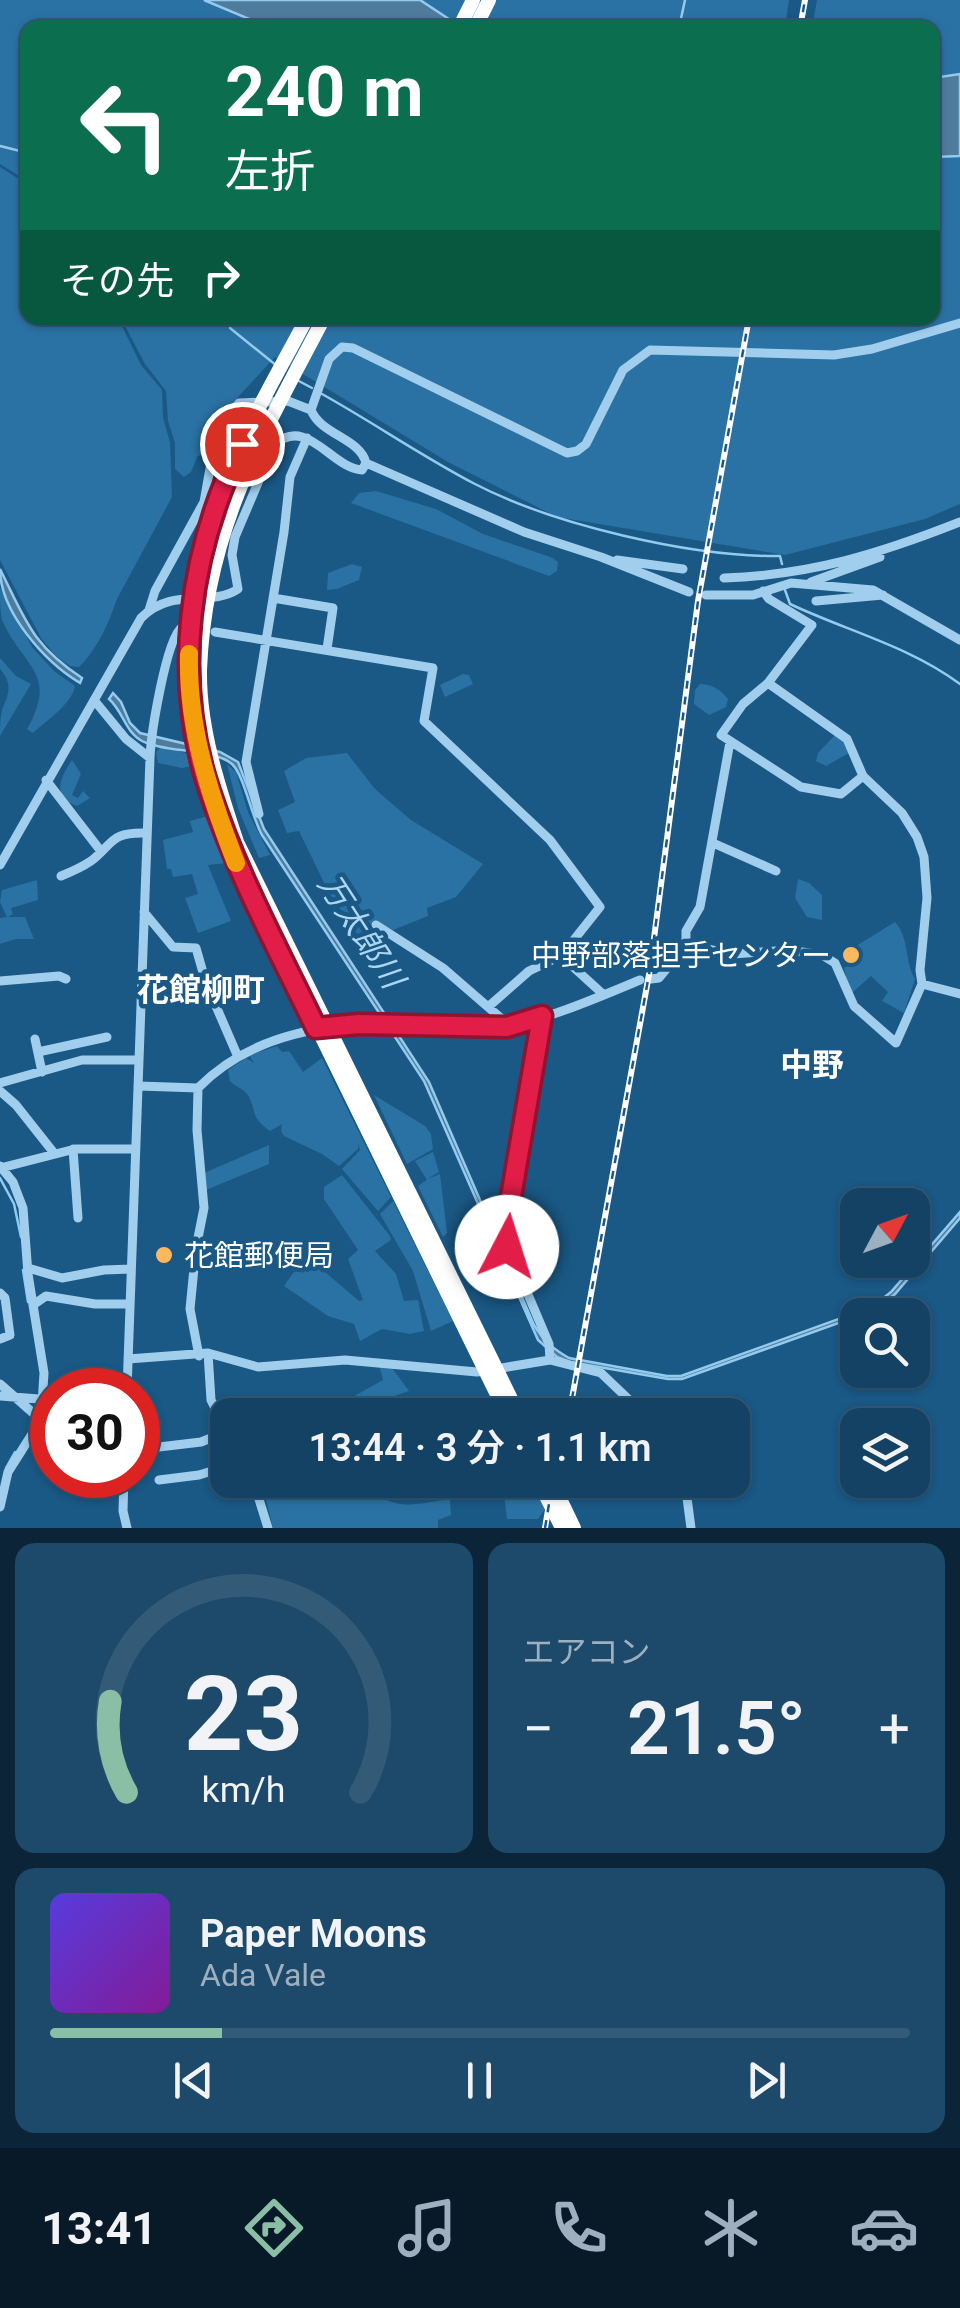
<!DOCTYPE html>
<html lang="ja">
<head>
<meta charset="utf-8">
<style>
  :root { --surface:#144264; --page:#1d496a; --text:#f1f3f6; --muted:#9db0bf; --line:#335b78; --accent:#8abfa5 }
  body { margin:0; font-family:Roboto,"Noto Sans JP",sans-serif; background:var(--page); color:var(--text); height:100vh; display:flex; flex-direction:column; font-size:38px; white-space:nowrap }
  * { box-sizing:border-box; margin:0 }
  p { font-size:32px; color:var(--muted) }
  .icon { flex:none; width:55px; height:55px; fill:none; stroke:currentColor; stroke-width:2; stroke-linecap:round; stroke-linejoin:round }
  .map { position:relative; height:1528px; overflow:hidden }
  .panel { display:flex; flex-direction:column; gap:15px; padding:15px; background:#0b2437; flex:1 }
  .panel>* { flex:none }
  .top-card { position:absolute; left:20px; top:20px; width:920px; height:305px; border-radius:20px; box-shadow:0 2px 8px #0004,0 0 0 2px var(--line); background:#0b6e4f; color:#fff; overflow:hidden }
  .needle { width:65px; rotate:49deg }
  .buttons { position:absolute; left:840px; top:1188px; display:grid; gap:20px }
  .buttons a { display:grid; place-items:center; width:90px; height:90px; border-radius:20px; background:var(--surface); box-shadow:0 2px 8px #0004,0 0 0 2px var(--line); font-size:50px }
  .speed { position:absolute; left:30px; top:1368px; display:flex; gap:20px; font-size:50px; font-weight:700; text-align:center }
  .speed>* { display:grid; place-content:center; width:130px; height:130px; border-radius:50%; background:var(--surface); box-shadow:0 2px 8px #0004,0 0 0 2px var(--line); line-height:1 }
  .speed .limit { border:15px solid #d22; background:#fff; color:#111 }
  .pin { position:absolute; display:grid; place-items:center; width:85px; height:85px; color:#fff; margin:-42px; border:5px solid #fff; border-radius:50%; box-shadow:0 2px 10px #0007 }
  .me { position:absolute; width:110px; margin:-55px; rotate:5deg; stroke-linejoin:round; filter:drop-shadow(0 0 8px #0008) }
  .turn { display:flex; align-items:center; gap:35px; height:210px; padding:0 40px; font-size:45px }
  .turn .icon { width:130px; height:130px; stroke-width:2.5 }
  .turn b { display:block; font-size:70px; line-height:85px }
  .then { display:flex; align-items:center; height:95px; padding:0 40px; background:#0003; gap:20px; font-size:38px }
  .big { font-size:75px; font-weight:600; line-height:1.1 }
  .panel .tile { flex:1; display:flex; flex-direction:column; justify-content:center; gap:15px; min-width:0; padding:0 35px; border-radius:20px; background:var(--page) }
  .panel .dial { align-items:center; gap:0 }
  .dial svg { height:260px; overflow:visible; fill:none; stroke:var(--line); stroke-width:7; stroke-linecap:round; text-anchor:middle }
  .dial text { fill:var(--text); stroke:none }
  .song { display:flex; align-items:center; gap:30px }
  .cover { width:120px; height:120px; border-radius:15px; background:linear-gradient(135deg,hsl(250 70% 55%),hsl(290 70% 35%)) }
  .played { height:10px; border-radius:5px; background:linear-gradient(90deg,var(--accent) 20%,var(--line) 20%) }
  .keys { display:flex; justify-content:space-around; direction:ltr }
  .heat { display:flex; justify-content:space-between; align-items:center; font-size:55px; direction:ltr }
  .panel .tiles { flex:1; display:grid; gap:15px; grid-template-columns:1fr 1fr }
  .tile:last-child { grid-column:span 2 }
  .trip { position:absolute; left:210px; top:1398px; width:540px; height:100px; border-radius:20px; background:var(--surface); box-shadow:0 2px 8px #0004,0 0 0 2px var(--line); font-weight:600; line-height:100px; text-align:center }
  .menu { display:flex; height:160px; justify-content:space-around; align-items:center; background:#081a28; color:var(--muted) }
  .menu .icon { width:70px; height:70px }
  .menu .current { color:var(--accent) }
  .menu b { font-size:45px; color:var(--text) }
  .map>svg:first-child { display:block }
  .green { fill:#2a72a3 }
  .water { fill:#4f7c9d; stroke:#93cbee; stroke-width:2.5 }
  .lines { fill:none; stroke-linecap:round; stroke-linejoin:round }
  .stream { stroke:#93cbee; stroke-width:2.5 }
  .minor { stroke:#a0ceec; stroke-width:9 }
  .highway { stroke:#fff; stroke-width:14 }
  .rail-casing { stroke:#fff; stroke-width:6 }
  .rail { stroke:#1a5885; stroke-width:2.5; stroke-dasharray:8; stroke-linecap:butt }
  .route-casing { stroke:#92132f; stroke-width:25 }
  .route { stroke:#e11d48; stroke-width:18 }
  .slow { stroke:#f59e0b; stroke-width:18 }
  .poi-dot { fill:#feb85c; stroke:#1a5885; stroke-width:4 }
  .labels { text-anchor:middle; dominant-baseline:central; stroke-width:9; stroke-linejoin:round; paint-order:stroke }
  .poi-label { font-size:30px; fill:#fff; stroke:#1a5885; text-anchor:end }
  .water-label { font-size:32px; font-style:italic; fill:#acd7f3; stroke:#1a5885 }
  .neighbourhood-label { font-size:32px; font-weight:bold; fill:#fff; stroke:#1a5885 }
</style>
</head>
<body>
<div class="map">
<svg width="960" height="1528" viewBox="0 0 960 1528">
  <rect width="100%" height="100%" fill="#1a5885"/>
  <path class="green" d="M0 0H204L268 27 28 28 27 181 0 164Z
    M420 0H789L785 28 461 27Z
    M817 0H960V74L933 78 932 28H812Z
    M960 156V504L925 519 785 555 557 517 448 462 275 357 238 397 223 418 212 447 197 457 191 472 184 477 175 469V443L168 421 166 391 145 364 121 318H932L933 157Z
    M0 167 27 184 28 318H118L141 365 162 390 163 418 170 442 172 497 117 599C109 623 97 650 79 667L70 666 56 656 41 638 0 560Z
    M376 491 436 509 483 534 553 558 558 562 557 571 549 576 351 503 359 493Z
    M352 564 362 567 359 580 337 589 327 590 328 573Z
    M0 588 32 647 54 671 75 686C72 704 47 720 33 733L27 729C59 672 23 668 2 620 0 611 0 598 0 588Z
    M0 658 16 676 31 684 0 736C0 727 0 718 2 710 9 693 13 684 0 669Z
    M463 674 469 675 473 684 445 697 440 685Z
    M700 684C714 685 719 689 728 699L726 707 709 715 694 704 695 690Z
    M835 735 845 739 849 753 826 766 816 761 818 753Z
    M161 747 190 754 193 766 182 768 158 763 156 752Z
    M347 753 375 789 411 820 483 864 456 897 427 908 428 916 393 930 376 922 370 926 364 944 329 893 299 831 287 833 278 810 295 802 284 771 306 758Z
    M72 760 81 774 72 795 78 798 83 791 90 798 77 806C51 797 60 778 72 760Z
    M227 764 236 772 248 812 270 855 259 858 238 808Z
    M208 816 227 863 208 865 231 921 198 933 185 898 198 894 192 874 173 877 171 869H167L163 840 193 832 190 821Z
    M798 879 809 883 822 895V920L807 917 795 898Z
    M37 880 38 900 11 908 13 914 8 917H25L34 939H16L0 944V918L7 917 0 902 2 890Z
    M895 922C910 939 904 960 915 979L904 1013 882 1001 888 992 871 976 853 992 849 990 844 968 862 957 856 946Z
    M277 1046 282 1052 289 1051 303 1072 322 1058 391 1197 378 1211 342 1169 360 1150 358 1144V1149L339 1166 322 1154 284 1136 281 1131 282 1124 270 1131C251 1118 257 1114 249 1097 245 1089 235 1087 230 1081L228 1070 246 1058 254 1063 249 1055Z
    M374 1095 425 1126 431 1134 433 1149 407 1164Z
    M269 1145V1164L206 1190 204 1173Z
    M433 1152 439 1172 427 1179 440 1174 447 1233 443 1237 418 1186 427 1180 415 1161Z
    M342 1175 390 1236 391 1240 375 1251 396 1274 404 1301 418 1300 424 1331 410 1334 382 1329 360 1341 354 1324 328 1316 284 1286 293 1273 311 1260 359 1301 363 1300 348 1259 358 1250 324 1199V1187Z
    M393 1201 453 1321 431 1331 413 1271 380 1214Z
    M379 1365 392 1368 409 1391 344 1414 340 1404 383 1380Z
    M258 1480H323L265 1495Z
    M332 1480C357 1480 377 1500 400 1504 415 1506 435 1501 450 1499L451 1515 438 1520V1528H273L266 1499 268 1497Z
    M490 1480H531L545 1509 538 1519H507L504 1495 492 1497Z"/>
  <path class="water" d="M204 0H420L461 27H268Z
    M960 74V156L933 157V78Z
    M0 569C26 621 32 645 82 678L80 683C45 662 0 612 0 569Z
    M113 693 121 702 130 723 140 733 220 752 238 762 264 829 429 1082 534 1325C544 1341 553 1349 569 1358L667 1376H681L872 1307 891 1292 960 1212V1218L895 1294 875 1310 682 1379H668L570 1362 557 1357 538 1340 424 1081 262 835C252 818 244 775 232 764 213 748 166 753 142 741 125 732 123 711 109 699Z"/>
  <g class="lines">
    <path class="stream" d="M679 28 685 0
      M0 146 28 153
      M220 318 224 323
      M230 328 277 366
      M295 379 312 388
      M322 394C374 423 423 457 475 484 554 525 691 557 780 556L782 564
      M785 590 790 604C847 631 909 646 960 684
      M0 1178 14 1204 21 1237
      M23 1270 28 1302
      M6 1468 15 1452"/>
    <path class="minor" d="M617 560 683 569
      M724 578C811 575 879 554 960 522
      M811 582 880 557
      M689 592 601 557 524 532 366 463C360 438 321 435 311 410L329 359 342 347 353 348 567 453 577 451 586 444 623 370 650 350 834 355 872 349 960 323
      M706 595H753L791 583 873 590 960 640
      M273 598 333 608 327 649
      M816 601 883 595
      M149 610 155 591 204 502 212 457 228 419 239 403 288 401 311 410
      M215 632 433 668 424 721 550 840 600 907 561 956
      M768 683 743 704 721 735 801 787 841 794 863 776
      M94 700 126 739 150 758 127 1390
      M150 758C151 734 166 639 182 627
      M46 780 100 850
      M259 814 246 762 284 532 290 477 307 438
      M713 843 776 871
      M0 865 141 618C173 586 209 608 238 589L232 555 235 537 274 445C307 415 331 468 362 470L366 463
      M61 876C71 872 82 867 91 861 114 843 110 832 146 833
      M144 912 173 947 196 948 206 983 238 1057
      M376 925 443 968 510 1026
      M686 945 733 954 789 950 822 955 835 963 854 1006 896 1043 922 984 920 970 927 898 924 857 917 837 902 813 863 776 847 739 768 683 812 625 769 599 763 591
      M651 979 659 978 686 945V931L700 907 730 742
      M0 981 59 976 66 979
      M922 984 960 994
      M488 1007 529 971 561 956 604 995
      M35 1039 42 1072
      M38 1052 107 1037
      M0 1083 82 1060H139
      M139 1086 198 1088
      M0 1091 16 1105 54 1153
      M73 1149 78 1218
      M0 1166 13 1182 23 1208 28 1274 44 1373 41 1420 8 1472 0 1507
      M1 1168 75 1149H135
      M28 1268 62 1278 104 1270 131 1269
      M0 1293 5 1298 10 1335 0 1339
      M33 1305 46 1296 95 1304H130
      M208 1353 211 1400 228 1434
      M199 1356 190 1309 196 1248 204 1208 197 1130 198 1088C252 1033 330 1022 403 1024 436 1025 470 1031 503 1027 539 1023 604 995 640 980
      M128 1359 208 1353 258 1367 345 1360 477 1372 550 1360 549 1344 504 1238 542 1015
      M550 1360 601 1373 645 1415
      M0 1384 41 1420
      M0 1396 52 1400
      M159 1447 201 1442 226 1432
      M124 1475 123 1511 127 1528
      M159 1480 199 1475 228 1466
      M253 1480 268 1528
      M681 1480 687 1498 691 1528"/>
    <path class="highway" d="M459 28 473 0
      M475 28 489 0
      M307 318C280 369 250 420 228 474 170 616 182 726 238 866L507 1415
      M324 318C262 435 205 533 200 670 199 728 219 788 237 842L519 1415
      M538 1480 562 1528
      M551 1480 574 1528"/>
    <defs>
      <path id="rail" d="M800 28 805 0
        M569 1415 650 969 698 601 749 318
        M545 1528 553 1480"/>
    </defs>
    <use href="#rail" class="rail-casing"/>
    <use href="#rail" class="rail"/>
  </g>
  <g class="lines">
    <defs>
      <path id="route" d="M242 444C189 551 171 678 210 792 237 874 279 951 316 1028L359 1024 507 1027 542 1016 504 1238 507 1247"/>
    </defs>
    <use href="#route" class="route-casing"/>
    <use href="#route" class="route"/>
    <path class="slow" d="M189 654C187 727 210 796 236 863"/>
  </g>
  <g class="poi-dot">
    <circle cx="851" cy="955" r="10"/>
    <circle cx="164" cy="1255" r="10"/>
  </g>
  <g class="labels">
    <g class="poi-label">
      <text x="831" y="955">中野部落担手センター</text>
      <text x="184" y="1255" text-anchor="start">花館郵便局</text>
    </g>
    <g class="water-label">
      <text transform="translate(361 931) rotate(57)">万太郎川</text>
    </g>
    <g class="neighbourhood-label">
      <text x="201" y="990">花館柳町</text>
      <text x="812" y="1065">中野</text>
    </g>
  </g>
</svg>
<div class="buttons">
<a><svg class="needle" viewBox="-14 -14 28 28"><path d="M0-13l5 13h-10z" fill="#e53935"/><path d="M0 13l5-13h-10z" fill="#9db0bf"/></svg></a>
<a><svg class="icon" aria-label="search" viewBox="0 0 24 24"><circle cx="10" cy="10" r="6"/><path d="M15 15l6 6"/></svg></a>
<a><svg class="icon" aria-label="layers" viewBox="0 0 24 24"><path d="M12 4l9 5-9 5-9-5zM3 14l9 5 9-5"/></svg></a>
</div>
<div class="speed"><div class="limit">30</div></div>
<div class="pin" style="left:242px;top:444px;background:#d93025"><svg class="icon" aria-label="arrive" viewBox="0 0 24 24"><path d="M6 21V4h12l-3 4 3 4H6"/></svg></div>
<svg class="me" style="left:507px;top:1247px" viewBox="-20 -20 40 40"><circle r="19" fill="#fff"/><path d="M0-13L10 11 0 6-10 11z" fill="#e11d48"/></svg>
<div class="trip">13:44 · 3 分 · 1.1 km</div>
<div class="top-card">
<div class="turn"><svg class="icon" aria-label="left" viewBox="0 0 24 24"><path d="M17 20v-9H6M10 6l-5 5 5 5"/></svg><div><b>240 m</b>左折</div></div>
<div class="then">その先<svg class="icon" aria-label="right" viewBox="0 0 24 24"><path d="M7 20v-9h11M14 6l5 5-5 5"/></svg></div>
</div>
</div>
<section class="panel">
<div class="tiles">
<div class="tile dial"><svg viewBox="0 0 100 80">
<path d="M14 69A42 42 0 1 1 86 69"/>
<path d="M14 69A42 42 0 0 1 9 41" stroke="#8abfa5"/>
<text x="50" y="56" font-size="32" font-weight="700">23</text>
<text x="50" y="72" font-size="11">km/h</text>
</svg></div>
<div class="tile"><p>エアコン</p>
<div class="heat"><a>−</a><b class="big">21.5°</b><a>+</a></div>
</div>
<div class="tile">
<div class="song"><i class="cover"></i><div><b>Paper Moons</b><p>Ada Vale</p></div></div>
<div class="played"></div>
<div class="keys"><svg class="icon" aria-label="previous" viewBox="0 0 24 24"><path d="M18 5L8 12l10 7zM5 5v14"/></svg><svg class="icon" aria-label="pause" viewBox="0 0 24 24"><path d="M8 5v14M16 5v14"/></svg><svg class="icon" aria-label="next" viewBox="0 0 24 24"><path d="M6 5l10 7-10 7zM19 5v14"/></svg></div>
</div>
</div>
</section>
<nav class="menu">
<b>13:41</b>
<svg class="icon current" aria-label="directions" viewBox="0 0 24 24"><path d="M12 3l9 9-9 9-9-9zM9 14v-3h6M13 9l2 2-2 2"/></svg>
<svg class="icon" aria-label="music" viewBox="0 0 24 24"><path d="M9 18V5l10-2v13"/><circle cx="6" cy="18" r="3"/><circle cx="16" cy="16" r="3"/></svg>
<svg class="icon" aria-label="phone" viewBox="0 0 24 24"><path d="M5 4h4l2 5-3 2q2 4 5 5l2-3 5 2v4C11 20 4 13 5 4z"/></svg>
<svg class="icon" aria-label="climate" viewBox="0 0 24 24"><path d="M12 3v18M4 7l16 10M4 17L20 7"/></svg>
<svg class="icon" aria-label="car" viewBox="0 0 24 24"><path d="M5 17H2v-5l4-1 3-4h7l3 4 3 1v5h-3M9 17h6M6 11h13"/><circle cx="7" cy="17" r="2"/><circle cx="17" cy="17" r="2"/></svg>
</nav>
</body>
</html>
